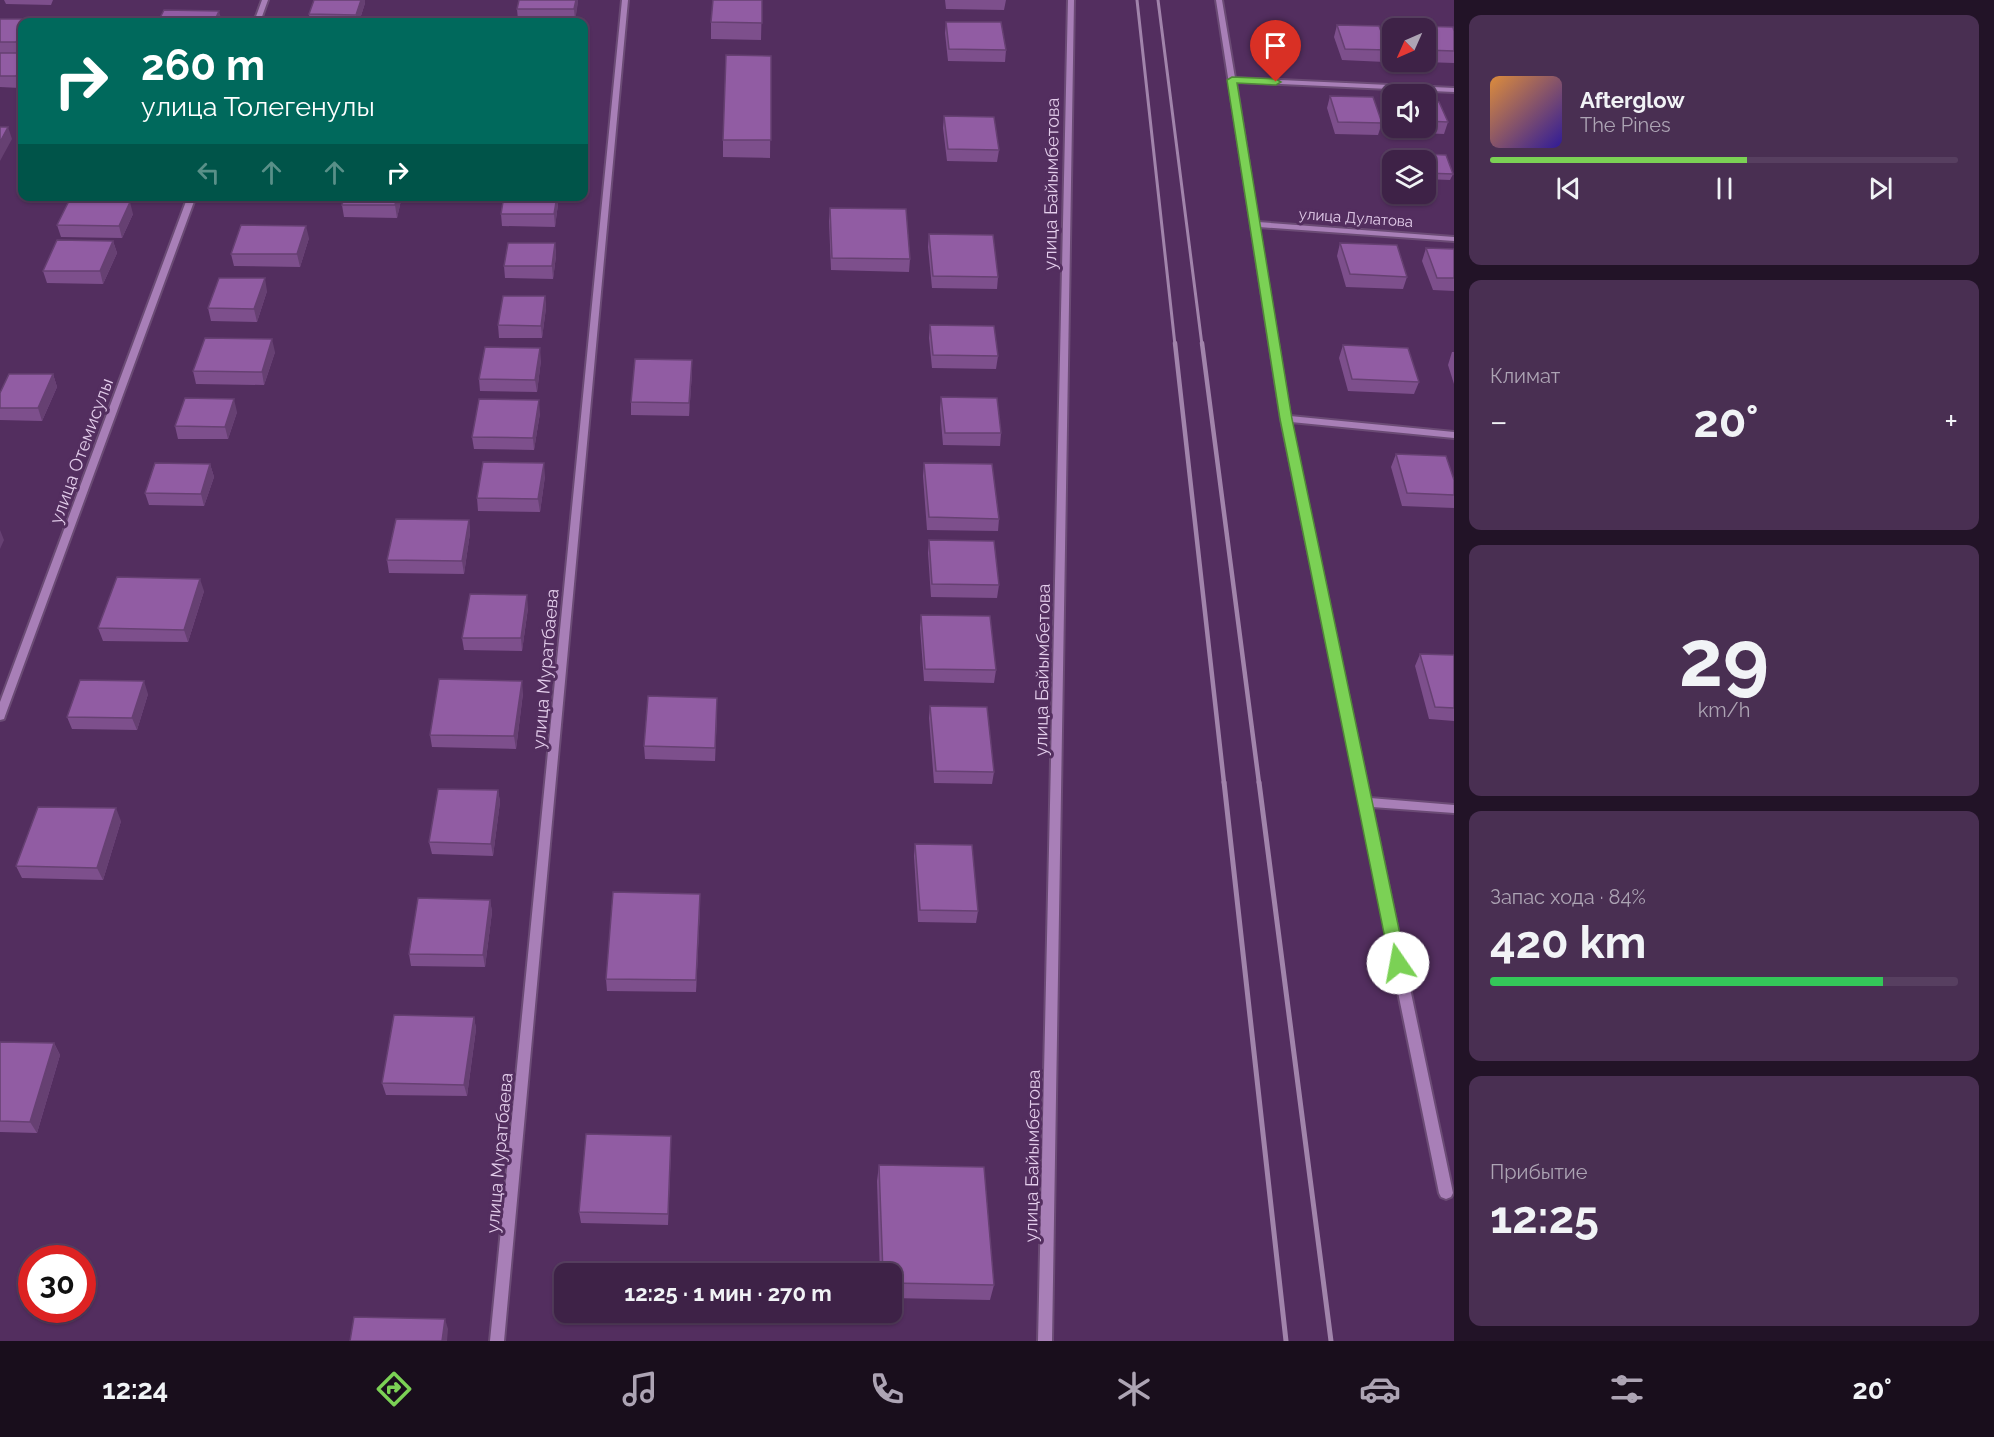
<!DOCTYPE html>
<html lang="ru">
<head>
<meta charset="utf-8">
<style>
  :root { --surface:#3e2247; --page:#492f52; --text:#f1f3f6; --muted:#ada4b4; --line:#573f60; --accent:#7bd155 }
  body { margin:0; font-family:Raleway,sans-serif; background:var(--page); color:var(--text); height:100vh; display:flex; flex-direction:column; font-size:22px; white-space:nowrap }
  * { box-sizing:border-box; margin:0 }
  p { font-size:20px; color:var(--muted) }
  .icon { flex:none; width:33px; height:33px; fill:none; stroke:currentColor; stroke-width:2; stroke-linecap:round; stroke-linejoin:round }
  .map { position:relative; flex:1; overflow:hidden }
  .sheet { display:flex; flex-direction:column; gap:15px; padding:15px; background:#221327; width:540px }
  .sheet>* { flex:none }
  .hud { position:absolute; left:18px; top:18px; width:570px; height:183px; border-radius:12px; box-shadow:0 2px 4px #0004,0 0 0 2px var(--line); background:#00695c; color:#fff; overflow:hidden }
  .needle { width:39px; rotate:225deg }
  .controls { position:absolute; left:1382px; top:18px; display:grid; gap:12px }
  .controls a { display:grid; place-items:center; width:54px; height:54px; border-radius:12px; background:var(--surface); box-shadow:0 2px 4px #0004,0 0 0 2px var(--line); font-size:30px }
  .speed { position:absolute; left:18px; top:1245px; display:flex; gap:12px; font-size:30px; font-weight:700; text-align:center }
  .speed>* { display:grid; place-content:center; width:78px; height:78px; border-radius:50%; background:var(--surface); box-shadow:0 2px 4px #0004,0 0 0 2px var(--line); line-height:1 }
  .speed .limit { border:9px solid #d22; background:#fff; color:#111 }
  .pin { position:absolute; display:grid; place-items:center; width:51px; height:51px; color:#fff; margin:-62px -26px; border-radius:50% 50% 50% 0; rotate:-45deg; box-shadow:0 0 6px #0007 }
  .pin .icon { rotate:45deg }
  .me { position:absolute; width:66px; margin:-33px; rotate:348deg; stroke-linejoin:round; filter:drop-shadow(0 0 4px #0008) }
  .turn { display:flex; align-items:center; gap:21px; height:126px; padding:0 24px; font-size:27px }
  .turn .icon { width:78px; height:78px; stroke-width:2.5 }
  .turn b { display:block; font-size:42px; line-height:51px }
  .lanes { display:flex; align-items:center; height:57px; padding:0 24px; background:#0003; justify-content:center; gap:30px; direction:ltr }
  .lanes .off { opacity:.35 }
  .big { font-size:45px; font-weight:700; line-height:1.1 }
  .sheet .card { flex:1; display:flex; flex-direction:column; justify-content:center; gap:9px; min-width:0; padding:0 21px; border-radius:12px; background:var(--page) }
  .sheet .dial { align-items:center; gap:0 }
  .dial b { font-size:78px; line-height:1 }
  .song { display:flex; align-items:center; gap:18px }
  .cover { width:72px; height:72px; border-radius:9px; background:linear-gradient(135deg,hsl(30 70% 55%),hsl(250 70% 35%)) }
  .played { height:6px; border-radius:3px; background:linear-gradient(90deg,var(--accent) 55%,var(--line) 55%) }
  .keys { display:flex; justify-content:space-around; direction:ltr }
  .heat { display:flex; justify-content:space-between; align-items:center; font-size:33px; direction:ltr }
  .charge { height:9px; border-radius:4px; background:linear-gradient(90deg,#34c759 84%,var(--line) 0) }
  .trip { position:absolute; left:554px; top:1263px; width:348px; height:60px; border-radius:12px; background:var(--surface); box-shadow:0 2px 4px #0004,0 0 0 2px var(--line); font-weight:700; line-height:60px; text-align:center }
  .menu { display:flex; height:96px; justify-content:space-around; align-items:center; background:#190e1c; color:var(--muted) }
  .menu .icon { width:42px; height:42px }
  .menu .active { color:var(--accent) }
  .menu b { font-size:27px; color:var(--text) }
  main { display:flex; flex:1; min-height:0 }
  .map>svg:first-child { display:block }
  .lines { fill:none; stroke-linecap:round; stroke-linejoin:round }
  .minor-casing { stroke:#6b4b75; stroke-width:4 }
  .minor { fill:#a87fb7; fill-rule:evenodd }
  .rail-far2 { stroke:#a184ab; stroke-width:3 }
  .rail-far1 { stroke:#a184ab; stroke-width:4.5 }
  .rail { stroke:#a184ab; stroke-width:5 }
  .wall { fill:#7d4f8c }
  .shaded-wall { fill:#664072 }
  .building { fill:#915ca3; stroke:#664072; stroke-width:1.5 }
  .route { fill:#7bd155; stroke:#508837; stroke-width:1.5 }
  .labels { text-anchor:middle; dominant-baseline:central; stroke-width:6; stroke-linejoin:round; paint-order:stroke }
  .far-street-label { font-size:15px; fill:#e3cdeb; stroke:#532e5f }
  .street-label { font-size:18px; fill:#e3cdeb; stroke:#532e5f }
</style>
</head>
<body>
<main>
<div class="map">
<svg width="1454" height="1341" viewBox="0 0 1454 1341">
  <rect width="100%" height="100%" fill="#532e5f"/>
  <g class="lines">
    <defs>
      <path id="minor" d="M262 0H268L260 22H254Z
        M622 0H628L504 1341H490Z
        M1068 0H1074L1052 1341H1038Z
        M1216 0H1222L1235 78 1454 88V92L1236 82 1258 222 1454 237V241L1259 227 1290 416 1454 432V438L1291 422 1370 798 1454 805V813L1372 807 1453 1193 1451 1197 1446 1199 1441 1197 1439 1193 1281 419Z
        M188 196H196L5 716 4 719 0 720V702Z"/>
    </defs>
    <use href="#minor" class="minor-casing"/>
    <use href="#minor" class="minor"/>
    <path class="rail-far2" d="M1137 0 1175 345
      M1158 0 1202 345"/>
    <path class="rail-far1" d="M1175 343 1224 783
      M1202 343 1259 783"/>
    <path class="rail" d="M1224 782 1286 1341
      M1259 782 1331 1341"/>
  </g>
  <path class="wall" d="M4 0H53L51 5 6 4Z
    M519 0H578L575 21 518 20 517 9Z
    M762 0 761 40 711 39V22Z
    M945 0H1006L1004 10 946 9Z
    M365 3 359 22H310L309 14Z
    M0 19H29L30 22H22V49L20 53V88L0 87Z
    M946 22 1006 50 1005 62 948 61 945 33Z
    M1337 25 1388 50 1385 62 1342 60 1334 37Z
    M1414 26 1454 31V63L1424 62H1425V28H1413Z
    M771 56 770 158 723 157V140Z
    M1330 96 1382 123 1378 135 1335 134 1327 108Z
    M1392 101V122L1389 112Z
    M1425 101 1448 122 1444 134 1396 132 1394 128H1425Z
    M944 116 999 150 997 162 947 161 943 128Z
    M1401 153 1446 155 1453 174 1450 180 1425 179V160H1400Z
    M402 196 397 218 344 217 342 205Z
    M559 196 555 227 502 226 501 214Z
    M830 208 910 259 909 272 831 270 829 221Z
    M133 214 122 238 61 237 57 225Z
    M929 234 998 277 997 289 932 288 928 247Z
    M309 238 300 267 234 266 231 254Z
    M113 241 117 253 103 284 47 283 43 271Z
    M555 243 556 256 553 279 505 278 504 266Z
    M1340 243 1407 277 1403 289 1346 287 1337 256Z
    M1426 248 1454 249V291L1433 290 1422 261Z
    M267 291 257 322 211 321 208 308Z
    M545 296 546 308 542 338H499L498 325Z
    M930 325 998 356 996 369 932 368 929 338Z
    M1343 345 1419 382 1414 394 1348 391 1339 358Z
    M275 352 264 385 196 384 193 371Z
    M1452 352H1454V384L1448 365Z
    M541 360 537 392 480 391 479 379Z
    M692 360V372L689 416 631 415V402Z
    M53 374 57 387 42 421 0 420V393Z
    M941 397 1001 433 1000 446 943 445 940 409Z
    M237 412 228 439H178L175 426Z
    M540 413 534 450 474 449 472 437Z
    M1396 454 1454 480V508L1402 506 1391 467Z
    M924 463 999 519 998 531 927 530 923 476Z
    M210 464 214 477 204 506 149 505 145 493Z
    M545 476 540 512 478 511 477 498Z
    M469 520 470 533 464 574 389 573 387 560Z
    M929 540 999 585 997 598 931 597 928 553Z
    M204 591 188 642 103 641 98 628Z
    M528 608 522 651 464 650 462 638Z
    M921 615 996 670 994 683 924 681 920 628Z
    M1420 654 1454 655V721L1429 719 1415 666Z
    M523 693 516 749 432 747 430 735Z
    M148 694 137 730 72 729 67 717Z
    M930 706 994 772 992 784 934 783 929 718Z
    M717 711 715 761 645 759 644 746Z
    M498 790 500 802 493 856 432 854 429 842Z
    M121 821 103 880 22 878 16 866Z
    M915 844 978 911 976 923 918 922 914 856Z
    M490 900 492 912 485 967 411 966 409 954Z
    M700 906 696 992 607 991 606 979Z
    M474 1017 476 1029 467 1096 386 1095 382 1083Z
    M0 1042 54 1043 60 1055 37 1133 0 1132Z
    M671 1147 668 1225 581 1223 579 1212Z
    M879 1165 994 1285 990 1300 891 1298V1274H880L877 1181Z"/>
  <path class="shaded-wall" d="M361 0H365V3L359 22H357L356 15Z
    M576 0H578V3L575 21 574 9Z
    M219 11 222 22H214Z
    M22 31V49L20 54 16 42Z
    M22 64V82L20 88 16 76Z
    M8 127 12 139 0 161V142Z
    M397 196H402L397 218 395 205Z
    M557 196H559L555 227 554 214Z
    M130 202 133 214 122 238 119 226Z
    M306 226 309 238 300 267 297 254Z
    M113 241 117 253 103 284 100 271Z
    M555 243 556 256 553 279 552 266Z
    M265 278 267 291 257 322 254 309Z
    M545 296 546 308 542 338 541 326Z
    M272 339 275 352 264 385 262 372Z
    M540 348 541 360 537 392 535 380Z
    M692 360V372L689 416V403Z
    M53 374 57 387 42 421 38 408Z
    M234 399 237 412 228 439 225 427Z
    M539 400 540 413 534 450 533 438Z
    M544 463 545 476 540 512 538 499Z
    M210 464 214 477 204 506 201 494Z
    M469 520 470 533 464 574 462 561Z
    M0 530 4 540 0 549Z
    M200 579 204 591 188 642 184 630Z
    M527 595 528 608 522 651 521 638Z
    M144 681 148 694 137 730 132 718Z
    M522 681 523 693 516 749 514 736Z
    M717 698V711L715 761V748Z
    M498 790 500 802 493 856 491 844Z
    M116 808 121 821 103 880 97 868Z
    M700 894V906L696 992V980Z
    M490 900 492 912 485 967 483 955Z
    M474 1017 476 1029 467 1096 464 1085Z
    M54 1043 60 1055 37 1133 30 1122Z
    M671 1136V1147L668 1225V1214Z
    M445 1319 448 1329 447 1341H442Z"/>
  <path class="building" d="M314 0H361L356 15 309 14Z
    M519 0H576L574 9H517Z
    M713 0H762V23L711 22Z
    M164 10 219 11 214 22H158Z
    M0 19H29L28 22H22V31L16 42H0Z
    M946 22H1001L1006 50 949 49Z
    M1337 25 1379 26 1388 50 1345 49Z
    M1414 26 1453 27 1454 31V51L1425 50V28H1415Z
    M0 53H22V64L16 76H0Z
    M726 55 771 56V140H723Z
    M1330 96 1373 97 1382 123 1338 122Z
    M1425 101 1439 102 1448 122 1425 121Z
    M944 116 994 117 999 150 948 149Z
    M0 127H8L0 142Z
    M1401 153 1446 155 1453 174 1425 173V160H1404Z
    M344 196H397L395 205H342Z
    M504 196H557L554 214H501Z
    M69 201 130 202 119 226 57 225Z
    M830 208 906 209 910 259 832 258Z
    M241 225 306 226 297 254H231Z
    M929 234 993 235 998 277 933 276Z
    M57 240 113 241 100 271H43Z
    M508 243H555L552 266H504Z
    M1340 243 1397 245 1407 277 1350 274Z
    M1426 248 1454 249V278H1437Z
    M219 278H265L254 309 208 308Z
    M503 296H545L541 326 498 325Z
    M930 325 994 326 998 356 933 355Z
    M205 338 272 339 262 372 193 371Z
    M1343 345 1408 348 1419 382 1352 379Z
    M485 347 540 348 535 380 479 379Z
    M635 359 692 360 689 403 631 402Z
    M9 374H53L38 408H0V393Z
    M941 397 997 398 1001 433H945Z
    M185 398 234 399 225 427 175 426Z
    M479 399 539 400 533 438 472 437Z
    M1396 454 1446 456 1454 480V495L1407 493Z
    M483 462 544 463 538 499 477 498Z
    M155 463 210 464 201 494 145 493Z
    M924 463 992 464 999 519 929 517Z
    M396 519 469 520 462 561 387 560Z
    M929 540 994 541 999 585 932 584Z
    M117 577 200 579 184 630 98 628Z
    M470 594 527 595 521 638H462Z
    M921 615 990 616 996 670 925 669Z
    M1420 654 1454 655V708L1435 707Z
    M439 679 522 681 514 736 430 735Z
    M80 680 144 681 132 718 67 717Z
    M648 696 717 698 715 748 644 746Z
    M930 706 987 707 994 772 936 771Z
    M438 789 498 790 491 844 429 842Z
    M38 807 116 808 97 868 16 866Z
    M915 844 972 845 978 911 920 910Z
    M613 892 700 894 696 980 606 979Z
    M418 898 490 900 483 955 409 954Z
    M394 1015 474 1017 464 1085 382 1083Z
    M0 1042 54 1043 30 1122 0 1121Z
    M586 1134 671 1136 668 1214 579 1212Z
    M879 1165 984 1167 994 1285 891 1283V1274H883Z
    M354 1317 445 1319 442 1341H350Z"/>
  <path class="route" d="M1232 77 1276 79 1281 82 1276 85 1237 83 1292 419 1406 963 1404 968 1398 969 1393 968 1390 963 1280 419 1227 80Z"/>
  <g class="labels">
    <g class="far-street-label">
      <text transform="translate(1356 218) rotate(4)">улица Дулатова</text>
    </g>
    <g class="street-label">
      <text transform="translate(1051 184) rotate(-89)">улица Байымбетова</text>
      <text transform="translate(81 451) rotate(-70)">улица Отемисулы</text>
      <text transform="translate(545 669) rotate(-85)">улица Муратбаева</text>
      <text transform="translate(1042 670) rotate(-89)">улица Байымбетова</text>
      <text transform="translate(499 1153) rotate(-85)">улица Муратбаева</text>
      <text transform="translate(1032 1156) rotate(-89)">улица Байымбетова</text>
    </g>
  </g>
</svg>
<div class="controls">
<a><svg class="needle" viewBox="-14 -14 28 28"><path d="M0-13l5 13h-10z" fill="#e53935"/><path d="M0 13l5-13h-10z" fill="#ada4b4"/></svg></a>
<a><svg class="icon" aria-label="sound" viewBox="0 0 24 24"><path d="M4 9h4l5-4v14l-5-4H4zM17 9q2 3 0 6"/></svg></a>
<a><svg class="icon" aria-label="layers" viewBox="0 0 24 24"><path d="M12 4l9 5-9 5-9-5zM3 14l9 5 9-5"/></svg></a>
</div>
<div class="speed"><div class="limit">30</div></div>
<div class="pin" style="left:1276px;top:82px;background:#d93025"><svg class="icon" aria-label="arrive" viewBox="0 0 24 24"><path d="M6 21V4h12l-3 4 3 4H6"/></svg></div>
<svg class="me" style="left:1398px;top:963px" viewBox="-20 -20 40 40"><circle r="19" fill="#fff"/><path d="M0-13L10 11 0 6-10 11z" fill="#7bd155"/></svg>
<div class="trip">12:25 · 1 мин · 270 m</div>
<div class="hud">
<div class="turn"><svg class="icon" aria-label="right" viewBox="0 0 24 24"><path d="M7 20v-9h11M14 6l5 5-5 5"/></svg><div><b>260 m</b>улица Толегенулы</div></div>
<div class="lanes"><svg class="icon off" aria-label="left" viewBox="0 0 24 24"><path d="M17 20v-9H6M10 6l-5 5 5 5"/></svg><svg class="icon off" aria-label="ahead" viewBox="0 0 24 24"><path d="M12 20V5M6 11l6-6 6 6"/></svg><svg class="icon off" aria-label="ahead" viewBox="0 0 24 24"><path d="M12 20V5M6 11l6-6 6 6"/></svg><svg class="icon" aria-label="right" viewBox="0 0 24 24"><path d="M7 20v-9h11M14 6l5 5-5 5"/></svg></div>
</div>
</div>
<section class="sheet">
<div class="card">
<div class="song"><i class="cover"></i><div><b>Afterglow</b><p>The Pines</p></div></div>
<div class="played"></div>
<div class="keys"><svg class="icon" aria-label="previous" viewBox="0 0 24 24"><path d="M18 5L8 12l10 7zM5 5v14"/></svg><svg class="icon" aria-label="pause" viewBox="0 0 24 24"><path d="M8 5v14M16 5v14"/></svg><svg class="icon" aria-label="next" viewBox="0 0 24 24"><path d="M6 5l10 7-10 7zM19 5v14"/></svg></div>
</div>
<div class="card"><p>Климат</p>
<div class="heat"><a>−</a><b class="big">20°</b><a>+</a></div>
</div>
<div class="card dial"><b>29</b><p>km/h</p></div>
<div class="card"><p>Запас хода · 84%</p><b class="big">420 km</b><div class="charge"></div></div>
<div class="card"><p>Прибытие</p><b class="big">12:25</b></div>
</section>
</main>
<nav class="menu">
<b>12:24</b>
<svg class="icon active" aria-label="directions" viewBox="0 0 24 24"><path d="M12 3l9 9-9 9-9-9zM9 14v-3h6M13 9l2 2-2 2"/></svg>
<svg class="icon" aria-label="music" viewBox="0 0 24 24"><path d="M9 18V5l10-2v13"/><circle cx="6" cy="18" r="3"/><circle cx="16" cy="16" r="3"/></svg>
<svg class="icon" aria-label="phone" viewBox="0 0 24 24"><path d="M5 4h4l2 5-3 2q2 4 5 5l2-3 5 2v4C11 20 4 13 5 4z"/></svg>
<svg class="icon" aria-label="climate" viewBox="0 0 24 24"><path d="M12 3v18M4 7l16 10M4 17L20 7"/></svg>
<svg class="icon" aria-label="car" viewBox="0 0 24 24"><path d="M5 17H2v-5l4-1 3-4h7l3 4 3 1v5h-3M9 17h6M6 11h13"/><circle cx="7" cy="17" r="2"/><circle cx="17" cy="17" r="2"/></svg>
<svg class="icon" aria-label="filters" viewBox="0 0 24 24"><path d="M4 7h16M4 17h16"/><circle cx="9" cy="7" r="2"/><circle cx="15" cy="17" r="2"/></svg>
<b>20°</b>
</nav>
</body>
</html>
